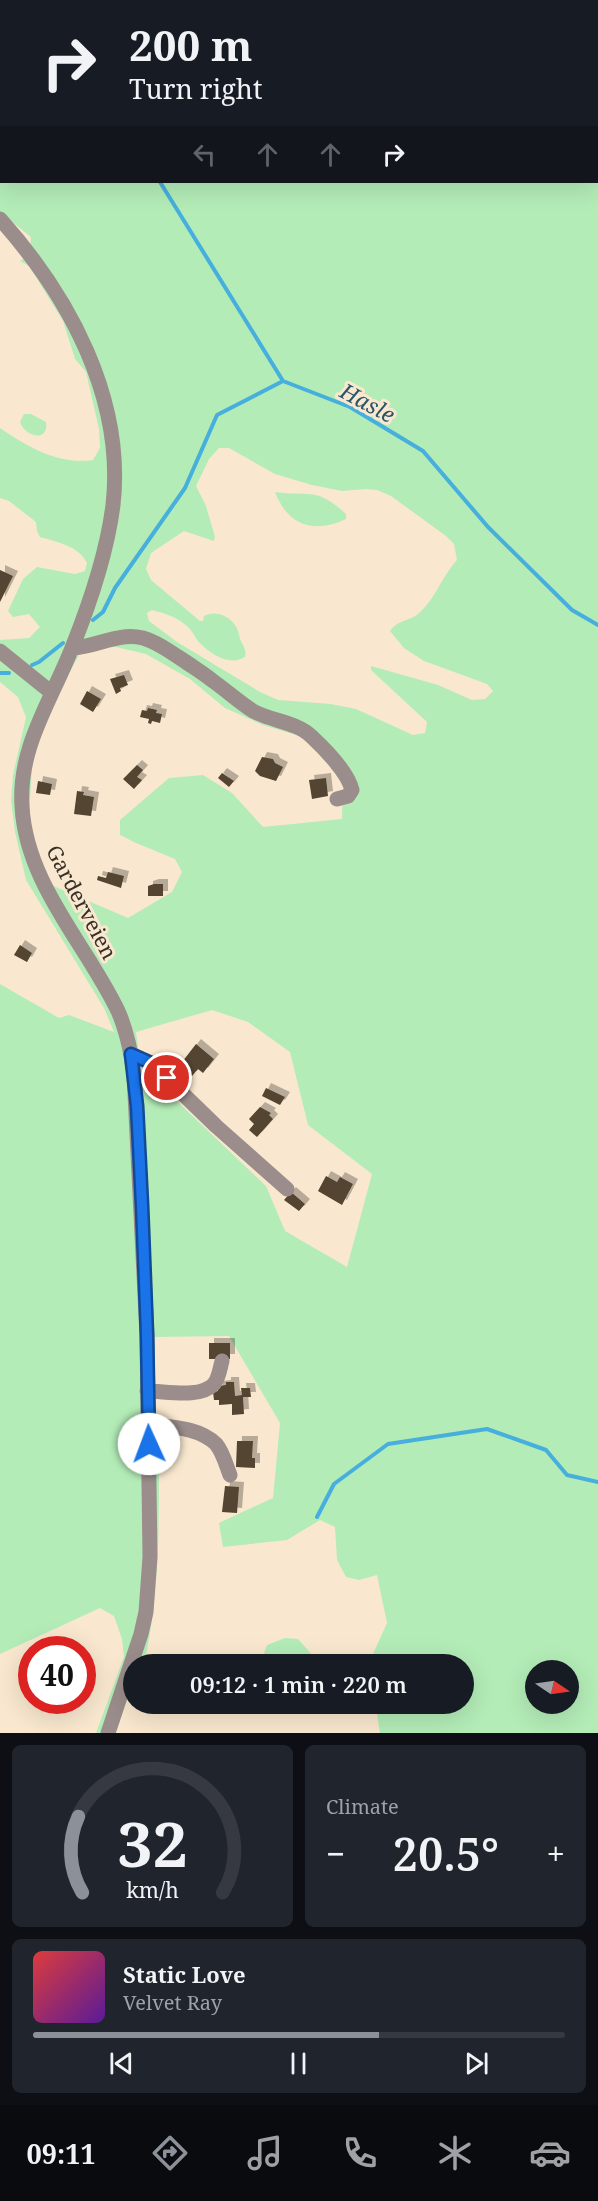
<!DOCTYPE html>
<html lang="en">
<head>
<meta charset="utf-8">
<style>
  :root { --surface:#171b24; --page:#20242c; --text:#f1f3f6; --muted:#9ea1a6; --line:#363941; --accent:#8c9099 }
  body { margin:0; font-family:"Noto Serif",serif; background:var(--page); color:var(--text); height:100vh; display:flex; flex-direction:column; font-size:22px; white-space:nowrap }
  * { box-sizing:border-box; margin:0 }
  p { font-size:20px; color:var(--muted) }
  .icon { flex:none; width:33px; height:33px; fill:none; stroke:currentColor; stroke-width:2; stroke-linecap:round; stroke-linejoin:round }
  .map { position:relative; height:1733px; overflow:hidden }
  .sheet { display:flex; flex-direction:column; gap:12px; padding:12px; background:#0d0f14; flex:1 }
  .sheet>* { flex:none }
  .banner { position:absolute; left:0px; top:0px; width:598px; height:183px; box-shadow:0 6px 24px #0002; background:#171b24; color:var(--text); overflow:hidden }
  .needle { width:39px; rotate:103deg }
  .buttons { position:absolute; left:525px; top:1660px; display:grid; gap:12px }
  .buttons a { display:grid; place-items:center; width:54px; height:54px; border-radius:50%; background:var(--surface); box-shadow:0 6px 24px #0002; font-size:30px }
  .speed { position:absolute; left:18px; top:1636px; display:flex; gap:12px; font-size:30px; font-weight:700; text-align:center }
  .speed>* { display:grid; place-content:center; width:78px; height:78px; border-radius:50%; background:var(--surface); box-shadow:0 6px 24px #0002; line-height:1 }
  .speed .limit { border:9px solid #d22; background:#fff; color:#111 }
  .pin { position:absolute; display:grid; place-items:center; width:51px; height:51px; color:#fff; margin:-26px; border:3px solid #fff; border-radius:50%; box-shadow:0 2px 6px #0007 }
  .me { position:absolute; width:66px; margin:-33px; rotate:358deg; stroke-linejoin:round; filter:drop-shadow(0 0 4px #0008) }
  .turn { display:flex; align-items:center; gap:21px; height:126px; padding:0 30px; font-size:27px }
  .turn .icon { width:78px; height:78px; stroke-width:2.5 }
  .turn b { display:block; font-size:42px; line-height:51px }
  .lanes { display:flex; align-items:center; height:57px; padding:0 30px; background:#0003; justify-content:center; gap:30px; direction:ltr }
  .lanes .off { opacity:.35 }
  .big { font-size:45px; font-weight:600; line-height:1.1 }
  .sheet .card { flex:1; display:flex; flex-direction:column; justify-content:center; gap:9px; min-width:0; padding:0 21px; border-radius:9px; background:var(--page) }
  .sheet .dial { align-items:center; gap:0 }
  .dial svg { height:156px; overflow:visible; fill:none; stroke:var(--line); stroke-width:7; stroke-linecap:round; text-anchor:middle }
  .dial text { fill:var(--text); stroke:none }
  .song { display:flex; align-items:center; gap:18px }
  .cover { width:72px; height:72px; border-radius:9px; background:linear-gradient(135deg,hsl(0 70% 55%),hsl(270 70% 35%)) }
  .played { height:6px; border-radius:3px; background:linear-gradient(90deg,var(--accent) 65%,var(--line) 65%) }
  .keys { display:flex; justify-content:space-around; direction:ltr }
  .heat { display:flex; justify-content:space-between; align-items:center; font-size:33px; direction:ltr }
  .sheet .tiles { flex:1; display:grid; gap:12px; grid-template-columns:1fr 1fr }
  .card:last-child { grid-column:span 2 }
  .trip { position:absolute; left:123px; top:1654px; width:351px; height:60px; border-radius:30px; background:var(--surface); box-shadow:0 6px 24px #0002; font-weight:600; line-height:60px; text-align:center }
  .tab-bar { display:flex; height:96px; justify-content:space-around; align-items:center; background:#090b0e; color:var(--muted) }
  .tab-bar .icon { width:42px; height:42px }
  .tab-bar .current { color:var(--accent) }
  .tab-bar b { font-size:27px; color:var(--text) }
  .map>svg:first-child { display:block }
  .green { fill:#b3ecb7; fill-rule:evenodd }
  .lines { fill:none; stroke-linecap:round; stroke-linejoin:round }
  .stream { stroke:#46afdd; stroke-width:4 }
  .building { fill:#524430; filter:url(#shadow) }
  .minor { stroke:#9a8d8b; stroke-width:15 }
  .route-casing { stroke:#114b97; stroke-width:15 }
  .route { stroke:#1a73e8; stroke-width:10 }
  .labels { text-anchor:middle; dominant-baseline:central; stroke-width:6; stroke-linejoin:round; paint-order:stroke }
  .street-label { font-size:21px; fill:#373027; stroke:#f9e8cf }
  .water-label { font-size:22px; font-style:italic; fill:#2b566a; stroke:#f9e8cf }
</style>
</head>
<body>
<div class="map">
<svg width="598" height="1733" viewBox="0 0 598 1733">
  <defs>
    <filter id="shadow"><feDropShadow dx="5" dy="-5" stdDeviation="0" flood-color="#0004"/></filter>
  </defs>
  <rect width="100%" height="100%" fill="#f9e8cf"/>
  <path class="green" d="M0 0H598V1733H380L377 1714 364 1704H464V1665H368L387 1623 377 1575 359 1580 346 1577 337 1560 335 1527 320 1520 287 1540 223 1547 219 1523 273 1498 280 1423 229 1336 153 1337V1372L158 1432 165 1444 159 1451C159 1526 160 1591 144 1665H134L133 1690 127 1698 115 1733H96L124 1657 122 1639 114 1616 100 1608 0 1654V984L59 1018 69 1015 114 1032 104 1008 26 880 15 832 11 800 13 775 26 717 18 697 0 682V640L29 638 40 627 29 614 13 617 8 611 23 579 37 567 75 574 85 571 87 563C79 546 57 542 40 537L37 531 36 522 9 501 0 498V428C28 447 58 465 93 460L100 448 99 429 86 372 75 359 63 321 29 266 20 261 29 255 31 237 0 212ZM2 2H597V182H2ZM219 448H229L275 474 312 485 342 491 366 489 377 490 391 496 446 536 454 544 457 560C442 576 435 600 418 614 408 622 399 619 390 631L404 648 424 661 487 684 493 691 485 699 472 700 438 685 371 666V670L427 722 425 733 413 735 356 709 331 704 278 700 260 692 177 642 149 621 147 613 152 610C163 613 174 616 183 623 191 628 193 634 198 641 209 653 229 667 245 657 247 650 243 646 240 639 239 634 238 629 235 625 228 615 215 610 204 616L203 621H200L151 580 146 569 151 553 184 531 214 541 215 537 206 506 196 486 209 459ZM103 644 146 654 190 679 225 708 263 725 303 737 343 780 342 819 263 827 232 793 203 775 169 778 120 820V835L136 843 175 859 182 872 172 892 128 918 51 885 35 845 29 814 33 753 48 711 79 655ZM212 1010 248 1022 290 1052 308 1125 372 1174 347 1267 285 1231 266 1186 161 1086 140 1062 136 1032ZM536 1671H568V1704H536Z
    M24 414H31L46 422C49 443 25 437 20 422Z
    M275 492C311 497 315 486 346 514V519C314 534 288 526 275 492Z
    M285 1638 298 1639 312 1655 329 1662 330 1665H263L262 1659 267 1645Z"/>
  <g class="lines">
    <path class="stream" d="M0 71 2 72
      M160 182 283 381 350 407 423 451 488 527 572 610 598 625
      M93 620 103 612 115 588 185 488 217 415 283 381
      M32 665 39 662 63 643
      M0 673H9
      M317 1517 334 1484 388 1444 487 1429 546 1450 567 1475 598 1482"/>
  </g>
  <path class="building" d="M0 570 13 576 0 602Z
    M124 675 128 685 120 688 121 691 116 694 110 679Z
    M87 691 101 699 93 712 80 704Z
    M148 708 157 710 156 713 162 714 160 723 152 721 151 724 148 723 149 719 140 717 142 710 147 711Z
    M262 757 273 759 275 763 283 767 276 781 260 776 255 771Z
    M137 765 143 770 137 777 142 780 134 789 123 779Z
    M222 773 234 781 229 787 218 778Z
    M326 778 328 796 312 799 309 780Z
    M38 781 52 784 50 795 36 793Z
    M77 791 84 792 83 795 94 797 91 816 74 814Z
    M108 872 124 876 121 888 97 880 98 876 106 878Z
    M154 884H163V896H148V886Z
    M20 945 32 953 27 962 14 955Z
    M196 1044 214 1059 203 1073 198 1069 192 1076 179 1066Z
    M266 1088 285 1097 280 1105 262 1096Z
    M260 1107 271 1113 269 1115 273 1119 257 1137 249 1130 254 1124 249 1119Z
    M326 1176 337 1182 340 1177 353 1184 342 1205 318 1191Z
    M291 1192 305 1204 299 1211 284 1200Z
    M209 1343H230V1359H209Z
    M226 1382H234L235 1396 242 1395 241 1388H250L251 1397H243L244 1414 232 1415V1404L219 1405V1400H214L213 1392 218 1391V1386L226 1385Z
    M237 1441H253L252 1458H255V1468L236 1467Z
    M225 1486 239 1487 237 1513 222 1512Z"/>
  <g class="lines">
    <path class="minor" d="M0 219C69 296 125 399 113 505 107 553 90 603 72 648 51 701 18 748 22 806 26 884 86 944 118 1011 127 1031 131 1052 134 1074L147 1335 150 1557 146 1612 141 1634 108 1733
      M72 648C97 647 117 632 143 638 158 642 170 652 183 660 193 667 203 673 213 681 227 691 239 702 253 711 271 721 296 722 311 736 325 749 348 773 352 790L348 796 337 799
      M0 651 52 693
      M131 1054 151 1063 216 1126 287 1189
      M147 1391C166 1391 200 1399 214 1384 219 1378 220 1368 222 1361
      M148 1424C170 1427 199 1427 216 1444 223 1452 226 1465 230 1475"/>
  </g>
  <g class="lines">
    <defs>
      <path id="route" d="M149 1444 147 1335 142 1205 137 1106 131 1054 151 1063 167 1078"/>
    </defs>
    <use href="#route" class="route-casing"/>
    <use href="#route" class="route"/>
  </g>
  <g class="labels">
    <g class="street-label">
      <text transform="translate(82 902) rotate(62)">Garderveien</text>
    </g>
    <g class="water-label">
      <text transform="translate(368 402) rotate(28)">Hasle</text>
    </g>
  </g>
</svg>
<div class="buttons">
<a><svg class="needle" viewBox="-14 -14 28 28"><path d="M0-13l5 13h-10z" fill="#e53935"/><path d="M0 13l5-13h-10z" fill="#9ea1a6"/></svg></a>
</div>
<div class="speed"><div class="limit">40</div></div>
<div class="pin" style="left:167px;top:1078px;background:#d93025"><svg class="icon" aria-label="arrive" viewBox="0 0 24 24"><path d="M6 21V4h12l-3 4 3 4H6"/></svg></div>
<svg class="me" style="left:149px;top:1444px" viewBox="-20 -20 40 40"><circle r="19" fill="#fff"/><path d="M0-13L10 11 0 6-10 11z" fill="#1a73e8"/></svg>
<div class="trip">09:12 · 1 min · 220 m</div>
<div class="banner">
<div class="turn"><svg class="icon" aria-label="right" viewBox="0 0 24 24"><path d="M7 20v-9h11M14 6l5 5-5 5"/></svg><div><b>200 m</b>Turn right</div></div>
<div class="lanes"><svg class="icon off" aria-label="left" viewBox="0 0 24 24"><path d="M17 20v-9H6M10 6l-5 5 5 5"/></svg><svg class="icon off" aria-label="ahead" viewBox="0 0 24 24"><path d="M12 20V5M6 11l6-6 6 6"/></svg><svg class="icon off" aria-label="ahead" viewBox="0 0 24 24"><path d="M12 20V5M6 11l6-6 6 6"/></svg><svg class="icon" aria-label="right" viewBox="0 0 24 24"><path d="M7 20v-9h11M14 6l5 5-5 5"/></svg></div>
</div>
</div>
<section class="sheet">
<div class="tiles">
<div class="card dial"><svg viewBox="0 0 100 80">
<path d="M14 69A42 42 0 1 1 86 69"/>
<path d="M14 69A42 42 0 0 1 12 30" stroke="#8c9099"/>
<text x="50" y="56" font-size="32" font-weight="700">32</text>
<text x="50" y="72" font-size="11">km/h</text>
</svg></div>
<div class="card"><p>Climate</p>
<div class="heat"><a>−</a><b class="big">20.5°</b><a>+</a></div>
</div>
<div class="card">
<div class="song"><i class="cover"></i><div><b>Static Love</b><p>Velvet Ray</p></div></div>
<div class="played"></div>
<div class="keys"><svg class="icon" aria-label="previous" viewBox="0 0 24 24"><path d="M18 5L8 12l10 7zM5 5v14"/></svg><svg class="icon" aria-label="pause" viewBox="0 0 24 24"><path d="M8 5v14M16 5v14"/></svg><svg class="icon" aria-label="next" viewBox="0 0 24 24"><path d="M6 5l10 7-10 7zM19 5v14"/></svg></div>
</div>
</div>
</section>
<nav class="tab-bar">
<b>09:11</b>
<svg class="icon current" aria-label="directions" viewBox="0 0 24 24"><path d="M12 3l9 9-9 9-9-9zM9 14v-3h6M13 9l2 2-2 2"/></svg>
<svg class="icon" aria-label="music" viewBox="0 0 24 24"><path d="M9 18V5l10-2v13"/><circle cx="6" cy="18" r="3"/><circle cx="16" cy="16" r="3"/></svg>
<svg class="icon" aria-label="phone" viewBox="0 0 24 24"><path d="M5 4h4l2 5-3 2q2 4 5 5l2-3 5 2v4C11 20 4 13 5 4z"/></svg>
<svg class="icon" aria-label="climate" viewBox="0 0 24 24"><path d="M12 3v18M4 7l16 10M4 17L20 7"/></svg>
<svg class="icon" aria-label="car" viewBox="0 0 24 24"><path d="M5 17H2v-5l4-1 3-4h7l3 4 3 1v5h-3M9 17h6M6 11h13"/><circle cx="7" cy="17" r="2"/><circle cx="17" cy="17" r="2"/></svg>
</nav>
</body>
</html>
